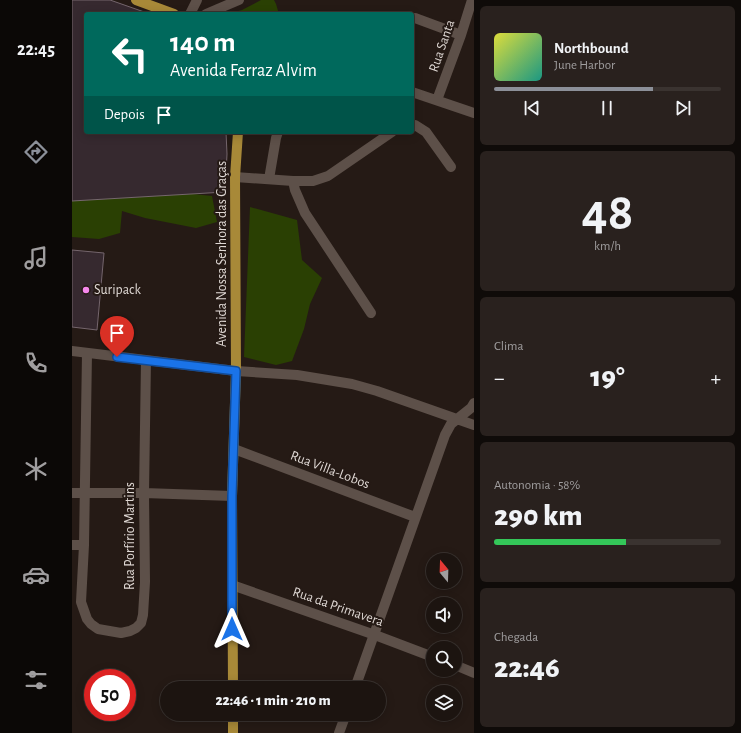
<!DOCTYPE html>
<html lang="pt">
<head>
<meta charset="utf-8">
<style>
  :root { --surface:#1c1410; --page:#29211e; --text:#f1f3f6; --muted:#a09e9f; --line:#3a3330; --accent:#8c9099 }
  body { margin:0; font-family:"Alegreya Sans",sans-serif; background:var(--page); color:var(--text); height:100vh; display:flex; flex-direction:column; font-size:15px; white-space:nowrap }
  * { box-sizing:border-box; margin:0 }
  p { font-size:13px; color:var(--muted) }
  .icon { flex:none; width:22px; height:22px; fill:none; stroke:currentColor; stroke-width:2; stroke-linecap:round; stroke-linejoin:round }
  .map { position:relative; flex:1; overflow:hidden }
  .panel { display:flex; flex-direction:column; gap:6px; padding:6px; background:#0f0b09; width:267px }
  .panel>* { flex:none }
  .banner { position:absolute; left:12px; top:12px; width:330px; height:122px; border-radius:4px; box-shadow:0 2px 10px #0003,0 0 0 1px var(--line); background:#00695c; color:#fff; overflow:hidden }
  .needle { width:26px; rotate:341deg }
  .controls { position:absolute; left:354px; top:553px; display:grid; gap:8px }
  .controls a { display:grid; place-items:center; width:36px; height:36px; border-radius:50%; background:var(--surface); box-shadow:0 2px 10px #0003,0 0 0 1px var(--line); font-size:20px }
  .speed { position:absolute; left:12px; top:669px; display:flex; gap:8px; font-size:20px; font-weight:700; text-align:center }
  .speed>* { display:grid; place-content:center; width:52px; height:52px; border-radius:50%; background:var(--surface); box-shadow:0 2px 10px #0003,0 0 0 1px var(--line); line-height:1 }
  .speed .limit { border:6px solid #d22; background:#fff; color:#111 }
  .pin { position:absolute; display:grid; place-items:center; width:34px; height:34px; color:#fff; margin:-41px -17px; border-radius:50% 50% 50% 0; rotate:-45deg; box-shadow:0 0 4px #0007 }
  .pin .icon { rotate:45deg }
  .me { position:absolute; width:44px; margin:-22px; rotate:0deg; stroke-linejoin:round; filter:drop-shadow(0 0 3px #0008) }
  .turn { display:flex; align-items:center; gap:14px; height:84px; padding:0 20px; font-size:18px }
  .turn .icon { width:52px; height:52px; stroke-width:2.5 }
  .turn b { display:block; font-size:28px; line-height:34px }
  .then { display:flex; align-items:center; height:38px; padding:0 20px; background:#0003; gap:8px; font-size:15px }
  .big { font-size:30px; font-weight:800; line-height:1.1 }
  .panel .card { flex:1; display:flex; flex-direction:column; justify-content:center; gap:6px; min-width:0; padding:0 14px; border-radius:6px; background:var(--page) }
  .panel .dial { align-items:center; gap:0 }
  .dial b { font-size:52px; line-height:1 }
  .song { display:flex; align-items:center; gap:12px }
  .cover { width:48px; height:48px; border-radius:6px; background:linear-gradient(135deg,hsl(60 70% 55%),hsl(170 70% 35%)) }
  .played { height:4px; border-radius:2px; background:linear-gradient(90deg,var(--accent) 70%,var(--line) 70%) }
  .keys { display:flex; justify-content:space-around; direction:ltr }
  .heat { display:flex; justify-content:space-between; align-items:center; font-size:22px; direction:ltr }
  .charge { height:6px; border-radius:3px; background:linear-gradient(90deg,#34c759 58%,var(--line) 0) }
  .trip { position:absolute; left:88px; top:681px; width:226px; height:40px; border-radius:20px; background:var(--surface); box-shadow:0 2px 10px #0003,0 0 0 1px var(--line); font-weight:800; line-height:40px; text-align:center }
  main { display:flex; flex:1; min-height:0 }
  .menu { display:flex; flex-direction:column; width:72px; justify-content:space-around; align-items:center; background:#0b0806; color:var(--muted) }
  .menu .icon { width:28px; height:28px }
  .menu .current { color:var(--accent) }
  .menu b { font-size:18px; color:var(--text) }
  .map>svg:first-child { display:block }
  .green { fill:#2a4003 }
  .building { fill:#36292f; stroke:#75666d }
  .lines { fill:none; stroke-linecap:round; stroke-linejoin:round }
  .minor { stroke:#5d5049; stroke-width:10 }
  .major { stroke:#a88938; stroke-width:10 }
  .route-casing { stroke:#114b97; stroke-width:10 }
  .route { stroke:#1a73e8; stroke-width:7 }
  .poi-dot { fill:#f688ed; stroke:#251a15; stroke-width:1.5 }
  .labels { text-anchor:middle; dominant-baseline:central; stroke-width:4; stroke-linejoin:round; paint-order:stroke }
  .street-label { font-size:14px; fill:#dfd8d4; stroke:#251a15 }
  .poi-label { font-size:14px; fill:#dfd8d4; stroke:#251a15; text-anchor:start }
</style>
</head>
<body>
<main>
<nav class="menu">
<b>22:45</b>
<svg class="icon current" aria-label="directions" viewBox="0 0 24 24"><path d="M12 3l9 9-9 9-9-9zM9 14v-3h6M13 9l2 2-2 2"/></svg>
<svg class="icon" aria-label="music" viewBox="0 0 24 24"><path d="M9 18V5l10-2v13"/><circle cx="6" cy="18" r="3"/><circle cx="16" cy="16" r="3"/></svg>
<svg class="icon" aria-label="phone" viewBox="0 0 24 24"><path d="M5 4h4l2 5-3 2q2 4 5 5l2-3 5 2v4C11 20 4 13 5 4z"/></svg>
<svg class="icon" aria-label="climate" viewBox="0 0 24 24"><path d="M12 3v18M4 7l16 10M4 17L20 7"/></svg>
<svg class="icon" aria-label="car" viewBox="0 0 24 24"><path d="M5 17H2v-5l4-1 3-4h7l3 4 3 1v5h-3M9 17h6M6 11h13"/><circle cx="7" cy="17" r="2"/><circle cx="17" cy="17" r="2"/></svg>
<svg class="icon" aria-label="filters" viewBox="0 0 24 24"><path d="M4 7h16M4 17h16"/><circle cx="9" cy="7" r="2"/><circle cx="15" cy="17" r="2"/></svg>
</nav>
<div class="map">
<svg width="402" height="733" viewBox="0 0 402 733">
  <rect width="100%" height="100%" fill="#251a15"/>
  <path class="green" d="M189 0H202L204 4 207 14H155L170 10Z
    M0 181 140 196 145 222 124 228 73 218 50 211 48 233 27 239 0 237Z
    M178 207 225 220 230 260 250 278 238 304 232 329 220 361 204 365 172 357Z"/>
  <path class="building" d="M0 0H38L78 14H14V132H154L155 154 153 192 0 201Z
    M0 250 32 253 25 330 0 327Z"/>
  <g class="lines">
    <path class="minor" d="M118 14 125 0
      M134 14 167 0
      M343 18 389 35
      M340 92 402 113
      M365 100 389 35 400 0
      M340 125H343L354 132 379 167
      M163 177 221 181H241L256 176 320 132
      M197 179 204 138 206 132
      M221 181 223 190 233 213 299 313
      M0 351 164 371 225 375 280 384 305 391 402 425
      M15 353 12 545 9 602 15 619 19 624 26 629 49 633 58 631 64 628 69 623 71 615 73 582 72 493 74 360
      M162 449 343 517
      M0 493H72L160 496
      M0 545H12
      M160 585 303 635 361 657
      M383 665 402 673
      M283 688 373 435 379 424 399 408 402 403
      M267 733 274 714"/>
    <path class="major" d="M64 0 102 14
      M161 688 160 496 164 371 163 177 166 132
      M161 714V733"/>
  </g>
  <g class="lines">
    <defs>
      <path id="route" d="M45 357 164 371 160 496V629"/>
    </defs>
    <use href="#route" class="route-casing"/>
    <use href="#route" class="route"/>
  </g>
  <circle class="poi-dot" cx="14" cy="290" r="4"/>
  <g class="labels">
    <g class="street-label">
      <text transform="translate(370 46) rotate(-71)">Rua Santa</text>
      <text transform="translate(150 254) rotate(-90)">Avenida Nossa Senhora das Graças</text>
      <text transform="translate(258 470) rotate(21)">Rua Villa-Lobos</text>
      <text transform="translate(58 536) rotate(-90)">Rua Porfírio Martins</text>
      <text transform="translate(266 607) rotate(19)">Rua da Primavera</text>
    </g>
    <g class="poi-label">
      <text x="22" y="290">Suripack</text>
    </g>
  </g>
</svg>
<div class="controls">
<a><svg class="needle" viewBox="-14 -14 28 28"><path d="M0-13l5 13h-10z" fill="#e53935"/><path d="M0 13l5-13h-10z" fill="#a09e9f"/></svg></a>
<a><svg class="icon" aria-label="sound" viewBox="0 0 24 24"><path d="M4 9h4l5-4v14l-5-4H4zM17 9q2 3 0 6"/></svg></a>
<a><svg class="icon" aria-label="search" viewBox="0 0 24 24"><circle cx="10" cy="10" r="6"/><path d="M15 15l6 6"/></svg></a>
<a><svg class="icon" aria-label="layers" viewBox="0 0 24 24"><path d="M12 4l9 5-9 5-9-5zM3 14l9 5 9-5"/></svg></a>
</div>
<div class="speed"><div class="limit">50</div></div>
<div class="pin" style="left:45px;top:357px;background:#d93025"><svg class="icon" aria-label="arrive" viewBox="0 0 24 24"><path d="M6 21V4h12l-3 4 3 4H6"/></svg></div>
<svg class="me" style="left:160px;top:629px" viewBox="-20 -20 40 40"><path d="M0-17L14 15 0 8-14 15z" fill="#1a73e8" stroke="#fff" stroke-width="4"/></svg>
<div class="trip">22:46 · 1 min · 210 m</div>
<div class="banner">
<div class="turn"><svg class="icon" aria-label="left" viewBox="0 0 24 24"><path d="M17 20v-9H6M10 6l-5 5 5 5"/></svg><div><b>140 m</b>Avenida Ferraz Alvim</div></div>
<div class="then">Depois<svg class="icon" aria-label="arrive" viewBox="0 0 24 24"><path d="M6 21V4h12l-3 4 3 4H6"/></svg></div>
</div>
</div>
<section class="panel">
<div class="card">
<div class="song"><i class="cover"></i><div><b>Northbound</b><p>June Harbor</p></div></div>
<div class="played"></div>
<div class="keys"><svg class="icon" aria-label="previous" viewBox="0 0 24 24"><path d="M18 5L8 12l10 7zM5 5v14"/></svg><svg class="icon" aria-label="pause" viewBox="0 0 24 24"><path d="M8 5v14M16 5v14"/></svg><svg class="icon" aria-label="next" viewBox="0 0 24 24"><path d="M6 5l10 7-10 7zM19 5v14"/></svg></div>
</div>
<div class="card dial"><b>48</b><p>km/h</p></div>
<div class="card"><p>Clima</p>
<div class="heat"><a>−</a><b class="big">19°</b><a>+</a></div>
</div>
<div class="card"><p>Autonomia · 58%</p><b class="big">290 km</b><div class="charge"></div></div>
<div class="card"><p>Chegada</p><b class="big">22:46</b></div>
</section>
</main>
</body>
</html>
